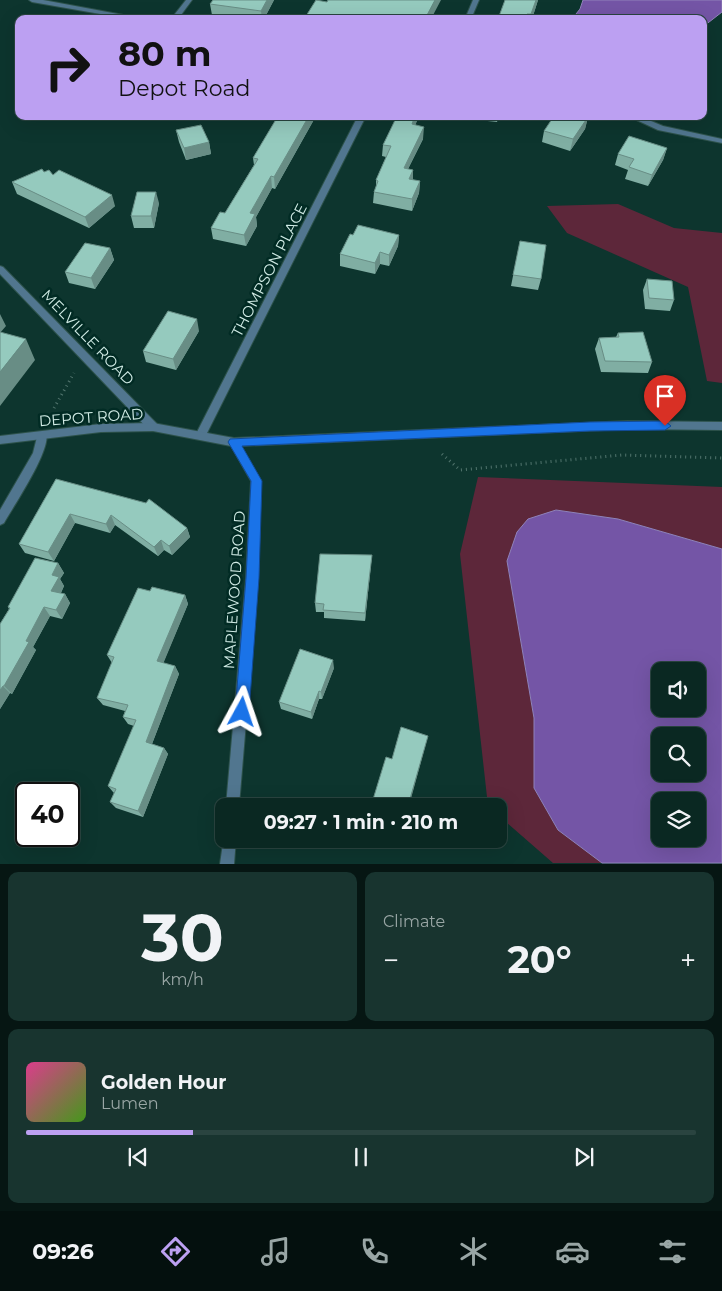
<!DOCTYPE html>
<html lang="en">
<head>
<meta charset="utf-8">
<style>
  :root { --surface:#0a2822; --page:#18342f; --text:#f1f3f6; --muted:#99a6a5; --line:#2a4440; --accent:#bca0f2 }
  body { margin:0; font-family:Montserrat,sans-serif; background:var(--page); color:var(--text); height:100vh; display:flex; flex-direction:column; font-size:19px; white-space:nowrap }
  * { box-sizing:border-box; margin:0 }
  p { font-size:16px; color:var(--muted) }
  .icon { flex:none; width:28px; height:28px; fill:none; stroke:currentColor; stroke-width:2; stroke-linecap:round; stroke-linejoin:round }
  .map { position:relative; height:864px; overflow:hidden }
  .panel { display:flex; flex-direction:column; gap:8px; padding:8px; background:#061613; flex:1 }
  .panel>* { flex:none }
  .hud { position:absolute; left:15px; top:15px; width:692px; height:105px; border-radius:10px; box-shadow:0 5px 20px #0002,0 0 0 1px var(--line); background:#bca0f2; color:#111; overflow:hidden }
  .controls { position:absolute; left:651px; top:662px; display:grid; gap:10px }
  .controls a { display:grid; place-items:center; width:55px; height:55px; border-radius:10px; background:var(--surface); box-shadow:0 5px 20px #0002,0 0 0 1px var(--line); font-size:25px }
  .speed { position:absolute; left:15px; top:782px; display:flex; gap:10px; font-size:25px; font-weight:700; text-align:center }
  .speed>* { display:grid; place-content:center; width:65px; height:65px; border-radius:50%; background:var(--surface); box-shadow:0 5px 20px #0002,0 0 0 1px var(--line); line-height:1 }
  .speed .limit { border:2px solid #111; border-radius:8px; background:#fff; color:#111 }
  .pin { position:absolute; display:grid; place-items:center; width:42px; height:42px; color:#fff; margin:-51px -21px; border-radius:50% 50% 50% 0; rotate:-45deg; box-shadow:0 0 5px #0007 }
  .pin .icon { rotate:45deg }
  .me { position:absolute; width:55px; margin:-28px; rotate:5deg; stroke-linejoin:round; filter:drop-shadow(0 0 4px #0008) }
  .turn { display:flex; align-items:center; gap:18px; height:105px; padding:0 20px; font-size:22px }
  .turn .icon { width:65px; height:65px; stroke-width:2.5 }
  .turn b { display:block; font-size:35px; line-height:42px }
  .big { font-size:38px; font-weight:700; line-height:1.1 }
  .panel .card { flex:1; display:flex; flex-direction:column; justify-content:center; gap:8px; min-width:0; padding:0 18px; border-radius:10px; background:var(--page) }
  .panel .dial { align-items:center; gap:0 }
  .dial b { font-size:65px; line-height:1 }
  .song { display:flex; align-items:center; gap:15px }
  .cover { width:60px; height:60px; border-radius:8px; background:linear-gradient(135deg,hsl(330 70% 55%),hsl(100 70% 35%)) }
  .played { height:5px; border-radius:2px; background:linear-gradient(90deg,var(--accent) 25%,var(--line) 25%) }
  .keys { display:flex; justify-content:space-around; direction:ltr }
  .heat { display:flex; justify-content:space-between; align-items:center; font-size:28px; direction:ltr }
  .panel .tiles { flex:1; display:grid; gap:8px; grid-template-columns:1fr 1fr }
  .card:last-child { grid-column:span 2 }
  .trip { position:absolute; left:215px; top:798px; width:292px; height:50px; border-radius:10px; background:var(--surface); box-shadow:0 5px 20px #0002,0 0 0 1px var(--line); font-weight:700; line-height:50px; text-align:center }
  .tab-bar { display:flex; height:80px; justify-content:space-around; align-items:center; background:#04100e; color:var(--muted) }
  .tab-bar .icon { width:35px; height:35px }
  .tab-bar .selected { color:var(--accent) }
  .tab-bar b { font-size:22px; color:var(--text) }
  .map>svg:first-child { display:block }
  .green { fill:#5d273a }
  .water { fill:#7455a6; stroke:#9082b9; fill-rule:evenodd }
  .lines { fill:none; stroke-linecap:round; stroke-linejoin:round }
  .minor-casing { stroke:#2d524b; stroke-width:2 }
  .tertiary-casing { stroke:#2d524b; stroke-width:2 }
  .path { stroke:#52756e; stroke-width:3; stroke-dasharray:1 4; stroke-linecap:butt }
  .minor { fill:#51768f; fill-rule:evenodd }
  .tertiary { fill:#51768f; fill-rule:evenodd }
  .wall { fill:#80aea3 }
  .shaded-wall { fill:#688d85 }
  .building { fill:#95cabe; stroke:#688d85 }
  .route { fill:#1a73e8; stroke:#114b97 }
  .labels { text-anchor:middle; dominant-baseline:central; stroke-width:5; stroke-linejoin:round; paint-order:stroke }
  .street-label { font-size:15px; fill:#d2ece6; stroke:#012b24 }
</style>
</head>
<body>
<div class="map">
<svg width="722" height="864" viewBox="0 0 722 864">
  <rect width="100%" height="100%" fill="#0d352e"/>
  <path class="green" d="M618 204 674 228 722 233V383L707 381 688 287 567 233 547 206Z
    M478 477 722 487V549L618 519 556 510 507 561 534 718V788L558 830 602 863H553L499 816V806H488L460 554Z"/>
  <path class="water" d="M583 0H722V12L704 26V19H572L580 9Z
    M556 510 618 519 722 549V863H602L558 830 534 788V718L507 561 517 532 528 519ZM660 671H698V709H660ZM660 736H698V774H660ZM660 801H698V839H660Z"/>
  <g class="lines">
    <defs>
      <path id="minor" d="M29 0H43L145 19H129L32 2Z
        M186 0H192L178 19H171Z
        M473 0H479L471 19H465Z
        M358 116H366L204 439H196L195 436Z
        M628 116H639L663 126 722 139V143L658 130Z
        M0 266 3 267 157 424 158 427 157 430H149L0 274Z
        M42 432 46 433C52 449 13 507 4 523L0 525V510L33 453 38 433Z"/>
      <path id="tertiary" d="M628 421 722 422V430L628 429 241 446 261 481 258 578 239 806H226L246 578 251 481 231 446 153 431 101 432 0 444V436L101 424 153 423 234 438Z
        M224 836V839H236L234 864H220Z"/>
    </defs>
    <use href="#minor" class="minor-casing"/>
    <use href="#tertiary" class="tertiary-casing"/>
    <path class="path" d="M54 408 74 373
      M442 454 460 470 622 455 722 458"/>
    <use href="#minor" class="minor"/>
    <use href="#tertiary" class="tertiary"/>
  </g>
  <path class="wall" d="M274 0 264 19H241L212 15 210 4Z
    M538 0 532 19H498Z
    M306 16 431 19H306Z
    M278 116H316L275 189 272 188 256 217 257 226 246 246 213 239 211 228 225 213 254 165 253 158Z
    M419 116 415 125 423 139 408 169 413 170V180L420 181 419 193 412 211 373 203 374 192 376 187V180L386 157 382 156 383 145Z
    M473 116H499L497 122 478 120Z
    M588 117 585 129 570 151 542 142 544 131Z
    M176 130 209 142 211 154 186 160 179 142Z
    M667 148 663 160 648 186 625 179 628 170 615 165 618 154Z
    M44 172 53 175 115 206 89 228 17 194 12 182Z
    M159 203 154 228H134L131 216Z
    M353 235H399L398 246 389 266 380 264 375 274 340 266V254Z
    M520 241 541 279 538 290 511 286Z
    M110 248 114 260 95 289 69 283 65 272Z
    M647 279 674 300 670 311 645 309 643 290Z
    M199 331 176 370 146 362 143 351Z
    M618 333 652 362 648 373 601 372 595 349 599 338 616 337Z
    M56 479 187 528 190 537 172 555 164 550 158 556 115 525 110 533 75 523 54 561 25 553 19 544Z
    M372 555 371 564 365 621 324 618V612H316L315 603Z
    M58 563 64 573 60 579 64 586 61 593 65 594 70 603 62 619 50 616 33 647 36 650 12 694 10 693 0 709V624L9 609 8 607Z
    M150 591 185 595 188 604 163 663 175 666 179 674 152 744 164 748 168 754 143 817 116 808 110 802 114 793 113 792 108 786 134 726 128 724 123 717 125 711 103 705 97 698 112 663 107 655Z
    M334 668 322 699H319L312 719 281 709 279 702Z
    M381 839H400L398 845Z"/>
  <path class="shaded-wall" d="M267 0H274L264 19H262L261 11Z
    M435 0H441L431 19H425Z
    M536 0H538L532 19H530L531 14Z
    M309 116H316L275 189 274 177Z
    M415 116H419L411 136 412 124Z
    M588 117 585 129 570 151 573 139Z
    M424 127 423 139 403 179 404 168Z
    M209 142 211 154 186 160 184 148Z
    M667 148 663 160 648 186 652 175Z
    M413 170V181L409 179Z
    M271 176 272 188 256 217 257 226 246 246 244 235 250 213Z
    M420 181 419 193 412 211V199Z
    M156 192 159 203 154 228 151 216Z
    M112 195 115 206 89 228 85 217Z
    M399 235 398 246 389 266V255Z
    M110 248 114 260 95 289 91 278Z
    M380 252V264L375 274V263Z
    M0 314 6 326 0 333Z
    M197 319 199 331 176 370 173 359Z
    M26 339 35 360 0 406V372Z
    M70 514 75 523 54 561 48 552Z
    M111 515 115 525 110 533 106 524Z
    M187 528 190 537 172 555 169 546Z
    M161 540 164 550 158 556 154 547Z
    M372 555 371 564 365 621V613Z
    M58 563 64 573 60 579 64 586 57 600 51 591 52 575Z
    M65 594 70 603 62 619 56 610Z
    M185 595 188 604 161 669 157 661Z
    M44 607 50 616 33 647 36 650 12 694 4 686 26 641Z
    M333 660 334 668 322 699 321 692Z
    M175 666 179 674 150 749 146 742Z
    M3 686 10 693 0 709V690Z
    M319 691V699L312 719 311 712Z
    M428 736 409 806H408Z
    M164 748 168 754 143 817 138 811Z"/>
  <path class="building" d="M213 0H267L261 11 210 4Z
    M316 0 327 2 328 0H435L425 19H321L306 16Z
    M505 0H536L531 14H527L525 19H498Z
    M38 15 61 19H34Z
    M278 116H309L274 177 271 176 250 213 255 214 244 235 211 228 220 212 225 213 258 159 253 158Z
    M397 116H415L412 124 424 127 404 168 413 170 409 179 420 181 412 199 374 192 378 181 376 180 391 146 383 145Z
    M554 116H584L588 117 573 139 544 131Z
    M201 125 209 142 184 148 176 130Z
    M629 136 667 148 652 175 629 167 634 159 618 154Z
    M42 169 44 172 49 170 53 175 59 170 112 195 85 217 12 182Z
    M137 192H156L151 216H131Z
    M358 225 399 235 389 255 380 252 375 263 340 254 350 234 353 235Z
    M520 241 546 245 541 279 513 275Z
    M85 243 110 248 91 278 65 272Z
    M647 279 672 281 674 300 649 298Z
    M168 311 197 319 173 359 143 351Z
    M0 332 26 339 0 372Z
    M643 332 652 362 605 361 599 338 619 337 618 333Z
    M56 479 146 503 149 499 187 528 169 546 161 540 154 547 111 515 106 524 70 514 48 552 19 544Z
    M320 554 372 555 365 613 323 610 324 604 315 603Z
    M35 558 58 563 52 575 59 577 51 591 65 594 56 610 44 607 26 641 29 642 4 686H3L0 690V624L10 608 8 607Z
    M152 587 185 595 157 661 175 666 146 742 164 748 138 811 110 802 116 789 108 786 136 720 123 717 128 705 97 698 114 657 107 655 138 588 150 591Z
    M300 649 333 660 321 692 319 691 311 712 279 702Z
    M401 727 428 736 408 806H371L386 757 392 759Z"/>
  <path class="route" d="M665 421 671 426 665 430 590 431 242 446 262 481 259 578 249 712 247 717 242 719 237 717 235 712 246 578 251 481 228 442 230 439 590 422Z"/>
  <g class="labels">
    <g class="street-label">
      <text transform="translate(269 270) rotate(-63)">THOMPSON PLACE</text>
      <text transform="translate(88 337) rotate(46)">MELVILLE ROAD</text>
      <text transform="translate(91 417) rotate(-4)">DEPOT ROAD</text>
      <text transform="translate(234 590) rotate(-86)">MAPLEWOOD ROAD</text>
    </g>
  </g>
</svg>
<div class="controls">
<a><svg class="icon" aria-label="sound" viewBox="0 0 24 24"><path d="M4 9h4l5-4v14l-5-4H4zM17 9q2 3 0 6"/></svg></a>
<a><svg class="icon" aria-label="search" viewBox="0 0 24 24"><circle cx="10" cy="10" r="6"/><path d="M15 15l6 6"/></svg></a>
<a><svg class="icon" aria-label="layers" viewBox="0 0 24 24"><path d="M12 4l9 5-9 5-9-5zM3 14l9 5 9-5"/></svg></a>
</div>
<div class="speed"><div class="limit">40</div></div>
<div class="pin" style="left:665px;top:426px;background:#d93025"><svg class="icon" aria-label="arrive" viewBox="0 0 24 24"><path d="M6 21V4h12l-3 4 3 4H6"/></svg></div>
<svg class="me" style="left:242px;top:712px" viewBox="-20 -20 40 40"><path d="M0-17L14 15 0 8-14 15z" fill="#1a73e8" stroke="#fff" stroke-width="4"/></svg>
<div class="trip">09:27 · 1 min · 210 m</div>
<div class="hud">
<div class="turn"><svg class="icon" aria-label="right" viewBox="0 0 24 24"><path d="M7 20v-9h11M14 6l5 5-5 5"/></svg><div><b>80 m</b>Depot Road</div></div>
</div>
</div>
<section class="panel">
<div class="tiles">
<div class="card dial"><b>30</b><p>km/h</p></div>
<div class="card"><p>Climate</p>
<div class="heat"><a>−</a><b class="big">20°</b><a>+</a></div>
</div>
<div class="card">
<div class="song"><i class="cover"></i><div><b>Golden Hour</b><p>Lumen</p></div></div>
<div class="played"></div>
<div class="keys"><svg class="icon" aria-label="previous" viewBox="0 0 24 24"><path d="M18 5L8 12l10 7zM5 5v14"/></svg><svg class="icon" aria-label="pause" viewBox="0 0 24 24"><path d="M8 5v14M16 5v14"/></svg><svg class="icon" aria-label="next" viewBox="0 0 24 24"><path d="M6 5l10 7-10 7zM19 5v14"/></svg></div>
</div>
</div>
</section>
<nav class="tab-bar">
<b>09:26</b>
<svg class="icon selected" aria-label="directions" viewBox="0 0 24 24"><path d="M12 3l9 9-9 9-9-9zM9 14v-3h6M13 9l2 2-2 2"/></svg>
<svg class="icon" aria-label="music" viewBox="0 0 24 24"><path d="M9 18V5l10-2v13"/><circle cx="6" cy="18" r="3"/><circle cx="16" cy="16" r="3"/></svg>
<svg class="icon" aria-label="phone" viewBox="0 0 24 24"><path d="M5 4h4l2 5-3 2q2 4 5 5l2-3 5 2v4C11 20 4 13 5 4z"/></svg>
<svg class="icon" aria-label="climate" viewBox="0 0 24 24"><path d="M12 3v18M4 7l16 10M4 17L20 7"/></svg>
<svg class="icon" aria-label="car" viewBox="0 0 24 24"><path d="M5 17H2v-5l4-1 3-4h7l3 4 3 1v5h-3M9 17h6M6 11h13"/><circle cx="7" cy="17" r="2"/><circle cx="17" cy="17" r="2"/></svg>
<svg class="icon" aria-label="filters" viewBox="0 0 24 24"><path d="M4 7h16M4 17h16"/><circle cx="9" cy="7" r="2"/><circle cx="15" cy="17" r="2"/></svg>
</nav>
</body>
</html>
